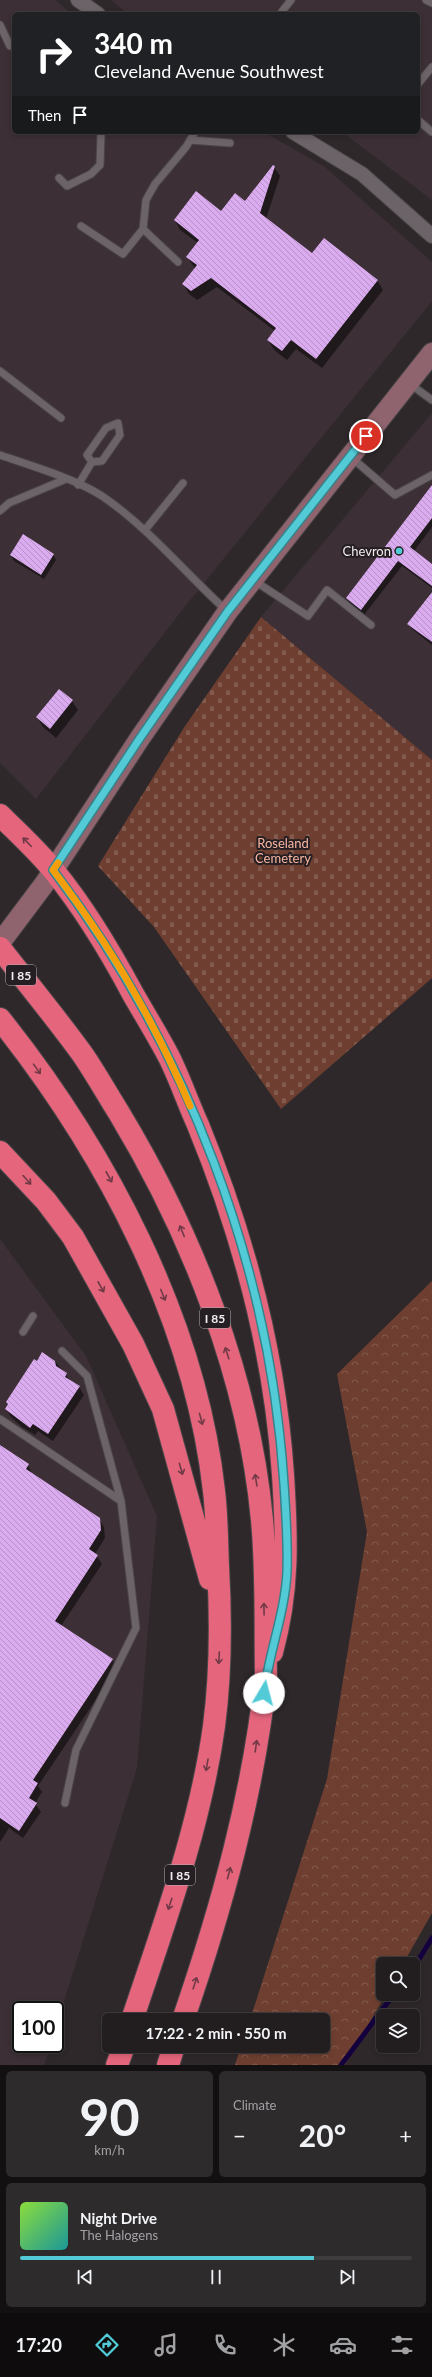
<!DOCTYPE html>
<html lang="en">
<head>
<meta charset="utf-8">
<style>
  :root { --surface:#221e20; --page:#2e2b2d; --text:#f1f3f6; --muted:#a2a2a5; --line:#3f3c3e; --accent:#52cbd7 }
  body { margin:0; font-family:Lato,sans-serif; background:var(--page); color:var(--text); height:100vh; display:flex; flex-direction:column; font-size:15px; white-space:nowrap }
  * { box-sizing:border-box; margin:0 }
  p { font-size:13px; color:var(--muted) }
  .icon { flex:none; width:22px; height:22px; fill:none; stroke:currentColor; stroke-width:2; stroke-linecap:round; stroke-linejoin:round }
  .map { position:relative; height:2065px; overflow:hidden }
  .panel { display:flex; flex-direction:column; gap:6px; padding:6px; background:#131012; flex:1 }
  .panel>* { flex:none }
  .top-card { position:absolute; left:12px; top:12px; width:408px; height:122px; border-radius:6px; box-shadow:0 2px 6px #0003,0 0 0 1px var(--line); background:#202124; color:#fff; overflow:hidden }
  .tools { position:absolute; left:376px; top:1957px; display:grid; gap:8px }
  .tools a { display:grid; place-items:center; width:44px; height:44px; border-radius:6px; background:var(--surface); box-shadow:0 2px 6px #0003,0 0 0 1px var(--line); font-size:20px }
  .speed { position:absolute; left:12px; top:2001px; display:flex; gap:8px; font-size:20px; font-weight:700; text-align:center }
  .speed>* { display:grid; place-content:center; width:52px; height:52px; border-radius:50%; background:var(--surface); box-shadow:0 2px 6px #0003,0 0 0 1px var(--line); line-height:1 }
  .speed .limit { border:2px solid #111; border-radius:6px; background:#fff; color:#111 }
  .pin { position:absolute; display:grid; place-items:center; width:34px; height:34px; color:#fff; margin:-17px; border:2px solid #fff; border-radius:50%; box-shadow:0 1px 4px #0007 }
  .me { position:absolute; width:44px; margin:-22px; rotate:8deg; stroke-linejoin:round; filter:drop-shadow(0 0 3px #0008) }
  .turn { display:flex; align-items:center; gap:14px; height:84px; padding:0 16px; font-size:18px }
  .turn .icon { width:52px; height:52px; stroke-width:2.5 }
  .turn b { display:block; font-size:28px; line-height:34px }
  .then { display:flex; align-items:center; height:38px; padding:0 16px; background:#0003; gap:8px; font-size:15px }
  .big { font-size:30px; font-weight:700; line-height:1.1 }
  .panel .tile { flex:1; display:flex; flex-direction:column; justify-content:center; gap:6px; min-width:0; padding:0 14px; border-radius:6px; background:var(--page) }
  .panel .dial { align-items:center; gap:0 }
  .dial b { font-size:52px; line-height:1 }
  .song { display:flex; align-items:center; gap:12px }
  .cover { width:48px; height:48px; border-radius:6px; background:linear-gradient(135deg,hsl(90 70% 55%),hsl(180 70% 35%)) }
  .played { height:4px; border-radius:2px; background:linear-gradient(90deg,var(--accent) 75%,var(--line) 75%) }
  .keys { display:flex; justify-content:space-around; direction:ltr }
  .heat { display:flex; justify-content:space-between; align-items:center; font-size:22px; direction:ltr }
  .panel .tiles { flex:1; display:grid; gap:6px; grid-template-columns:1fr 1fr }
  .tile:last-child { grid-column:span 2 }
  .trip { position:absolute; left:102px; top:2013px; width:228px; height:40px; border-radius:6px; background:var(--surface); box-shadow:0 2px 6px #0003,0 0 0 1px var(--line); font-weight:700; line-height:40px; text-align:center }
  .tabs { display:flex; height:64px; justify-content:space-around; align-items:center; background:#0e0c0d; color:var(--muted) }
  .tabs .icon { width:28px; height:28px }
  .tabs .on { color:var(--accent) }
  .tabs b { font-size:18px; color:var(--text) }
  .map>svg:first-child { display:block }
  .built { fill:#3c2f36 }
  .forest { fill:url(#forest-crowns) }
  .cemetery { fill:url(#cemetery-stones) }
  .shadow { fill:#0007 }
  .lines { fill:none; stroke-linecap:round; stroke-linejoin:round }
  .stream { stroke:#15003e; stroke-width:5 }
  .building { fill:url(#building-back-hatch) }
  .lane-casing { stroke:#4b4648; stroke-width:9 }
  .street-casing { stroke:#4b4648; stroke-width:16 }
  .secondary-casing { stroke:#4b4648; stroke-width:22 }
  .highway-casing { stroke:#4b4648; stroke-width:24 }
  .lane { stroke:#6b6368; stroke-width:7 }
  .street { stroke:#6b6368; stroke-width:14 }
  .secondary { stroke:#8f646e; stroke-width:20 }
  .highway { stroke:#e4657c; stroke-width:22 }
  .oneway { stroke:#713a46 }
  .route-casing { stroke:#35848c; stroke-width:10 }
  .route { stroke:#52cbd7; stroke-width:7 }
  .slow { stroke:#f59e0b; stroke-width:7 }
  .poi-dot { fill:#52cbd7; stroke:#251e22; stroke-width:1.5 }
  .labels { text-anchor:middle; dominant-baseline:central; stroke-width:4; stroke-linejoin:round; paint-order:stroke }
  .shield { fill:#251e22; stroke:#b3aeb1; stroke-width:1 }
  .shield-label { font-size:12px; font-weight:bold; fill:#f0ecee }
  .poi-label { font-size:13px; fill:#f0ecee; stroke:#251e22; text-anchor:end }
  .park-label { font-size:13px; fill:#f9b7a1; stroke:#251e22 }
</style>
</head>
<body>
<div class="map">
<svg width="432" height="2065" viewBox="0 0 432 2065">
  <defs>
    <pattern id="forest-crowns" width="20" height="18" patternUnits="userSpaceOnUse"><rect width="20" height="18" fill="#6e3f30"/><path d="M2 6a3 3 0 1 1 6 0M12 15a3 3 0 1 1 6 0" fill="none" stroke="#835b4e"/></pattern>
    <pattern id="cemetery-stones" width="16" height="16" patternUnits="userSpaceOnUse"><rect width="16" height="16" fill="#6e3f30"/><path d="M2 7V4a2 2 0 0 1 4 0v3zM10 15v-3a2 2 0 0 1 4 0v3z" fill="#835b4e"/></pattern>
    <pattern id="building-back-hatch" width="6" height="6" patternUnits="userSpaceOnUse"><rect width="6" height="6" fill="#dbabf0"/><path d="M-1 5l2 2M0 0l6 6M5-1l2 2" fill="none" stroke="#b692c6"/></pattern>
  </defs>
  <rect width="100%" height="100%" fill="#2e282b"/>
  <path class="built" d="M0 0H55L72 14H14V132H264L325 167 432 262V301L183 609 36 799 0 763Z
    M111 0H432V200L342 132H418V14H128Z
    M432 413V760L261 617Z
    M0 1239 86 1356 157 1516 137 1768 55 2030V2010H21V2044H51L44 2065H0Z"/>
  <path class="forest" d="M432 1281V1913L403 1964H383V1994H386L345 2065H235L241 2046H323V2020H250L327 1779 367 1532 337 1374Z"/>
  <path class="cemetery" d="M261 617 432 760V978L281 1109 154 927 98 866 185 726Z"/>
  <path class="shadow" d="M274 167 280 176 266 219 312 255 377 280 383 290 322 368 296 349 287 360 274 350 268 340 275 331 217 287 197 300 189 294 183 284 195 268 187 257 198 243 180 230 175 220 222 212 246 202Z
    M432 487V527L414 551 432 565V588L402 566 364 615 350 604 347 598Z
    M53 554 56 560 44 579 14 561 11 555Z
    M432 591V645L412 629 409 624Z
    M72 701 78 710 56 738 43 727 37 717Z
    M55 1361 71 1382 79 1387 84 1395 53 1441 38 1431 35 1435 22 1427 11 1417 6 1409 9 1406 7 1402 37 1362Z
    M0 1446 28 1465 32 1474 99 1519 104 1527 105 1538 95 1554 102 1564 61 1626 112 1660 117 1668 38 1786 42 1792 35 1803 41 1812 23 1838 9 1828 0 1842Z"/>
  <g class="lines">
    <path class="stream" d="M413 1969 432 1938
      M341 2065 394 1994"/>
  </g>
  <path class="building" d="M273 165 275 166 260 213 312 253 324 238 378 280 316 359 291 340 282 351 267 340 276 328 211 278 191 291 182 284 197 265 186 257 199 240 174 220 196 191 221 211 235 193 245 201Z
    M432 485V518L410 547 432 564V586L398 561 361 610 346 598Z
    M23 534 54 554 41 575 10 555Z
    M432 592V642L407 624Z
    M59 689 73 700 50 729 36 717Z
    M42 1352 55 1361 56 1366 67 1373 65 1377 80 1386 48 1434 33 1424 30 1428 5 1409 8 1404 6 1402 34 1359 37 1361Z
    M0 1445 29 1464 26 1469 100 1518 101 1530 89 1549 98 1555 55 1621 113 1659 33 1780 38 1783 29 1798 37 1803 19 1831 0 1818Z"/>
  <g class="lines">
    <defs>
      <path id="lane" d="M426 0 432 3
        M280 14 291 0
        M0 25 10 46 14 43
        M418 84 432 67
        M418 120 432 132
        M190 140 230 143
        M59 178 67 186 91 174 100 165 101 134
        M81 226 123 254 143 229 146 200 155 184 186 147 195 132
        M143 229 178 262
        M0 371 61 418
        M410 384 432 400
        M0 455C29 465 76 479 102 496 149 528 185 573 227 611
        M352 458 395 495 432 475
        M78 485 92 462 102 461 120 435 118 423 106 428 87 455 92 462
        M0 511 9 503 66 479
        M145 530 183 483
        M253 580 308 616 327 590 371 625
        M23 1332 33 1316
        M62 1351 87 1376 121 1501
        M0 1419 121 1501 136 1628 76 1750 65 1803"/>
      <path id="street" d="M78 0 98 14
        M293 132 362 174 432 236"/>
      <path id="secondary" d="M0 943 45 883 140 738 228 611 432 353"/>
      <path id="highway" d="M0 815C18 833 38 851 54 871 85 909 110 951 133 994 145 1015 158 1036 169 1057 180 1079 188 1103 198 1125 244 1237 275 1354 283 1475 287 1537 289 1591 272 1652
        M0 948C28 984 57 1019 83 1055 96 1074 107 1094 119 1113 192 1234 249 1378 262 1520 267 1572 265 1625 266 1676 253 1795 222 1907 183 2020
        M0 1019C106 1152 195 1320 214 1491 217 1516 217 1541 218 1566 221 1619 221 1673 214 1726 200 1827 164 1924 132 2020
        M0 1152 46 1201 73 1237 133 1344 163 1409 210 1579
        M117 2065 124 2046
        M168 2065 174 2046"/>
    </defs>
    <use href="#lane" class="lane-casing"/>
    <use href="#street" class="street-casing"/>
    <use href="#secondary" class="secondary-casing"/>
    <use href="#highway" class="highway-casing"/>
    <use href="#lane" class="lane"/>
    <use href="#street" class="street"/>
    <use href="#secondary" class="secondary"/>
    <use href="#highway" class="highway"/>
  </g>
  <defs><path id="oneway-shaft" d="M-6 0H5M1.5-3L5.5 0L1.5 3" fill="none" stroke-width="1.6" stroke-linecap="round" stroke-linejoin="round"/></defs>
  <g class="oneway">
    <use href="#oneway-shaft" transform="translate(27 842) rotate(-134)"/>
    <use href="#oneway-shaft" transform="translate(37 1069) rotate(55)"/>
    <use href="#oneway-shaft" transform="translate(109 1177) rotate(61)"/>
    <use href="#oneway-shaft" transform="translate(27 1180) rotate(48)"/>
    <use href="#oneway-shaft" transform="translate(182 1231) rotate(-112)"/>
    <use href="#oneway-shaft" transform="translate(101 1287) rotate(61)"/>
    <use href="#oneway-shaft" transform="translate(163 1295) rotate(68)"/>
    <use href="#oneway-shaft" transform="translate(227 1353) rotate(-108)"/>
    <use href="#oneway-shaft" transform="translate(201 1419) rotate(75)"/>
    <use href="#oneway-shaft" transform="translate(181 1469) rotate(74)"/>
    <use href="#oneway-shaft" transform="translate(256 1480) rotate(-99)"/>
    <use href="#oneway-shaft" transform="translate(264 1609) rotate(-91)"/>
    <use href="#oneway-shaft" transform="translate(219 1658) rotate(93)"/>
    <use href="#oneway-shaft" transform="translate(256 1746) rotate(-82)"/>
    <use href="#oneway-shaft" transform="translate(207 1765) rotate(100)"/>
    <use href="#oneway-shaft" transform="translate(229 1873) rotate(-75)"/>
    <use href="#oneway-shaft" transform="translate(170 1904) rotate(108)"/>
    <use href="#oneway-shaft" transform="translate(195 1983) rotate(-72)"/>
  </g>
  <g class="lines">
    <defs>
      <path id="route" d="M264 1693C269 1652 285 1613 287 1572 288 1542 286 1513 284 1484 270 1264 186 1046 53 870L140 738 228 611 366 436"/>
    </defs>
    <use href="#route" class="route-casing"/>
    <use href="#route" class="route"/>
    <path class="slow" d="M58 863 53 870C108 942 155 1022 190 1106"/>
  </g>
  <circle class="poi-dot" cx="399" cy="551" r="4"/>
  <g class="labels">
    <g class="shield">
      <rect x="6" y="965" width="30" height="20" rx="3"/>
      <rect x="200" y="1308" width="30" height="20" rx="3"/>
      <rect x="165" y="1865" width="30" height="20" rx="3"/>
    </g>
    <g class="shield-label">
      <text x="21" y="975">I 85</text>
      <text x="215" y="1318">I 85</text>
      <text x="180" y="1875">I 85</text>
    </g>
    <g class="poi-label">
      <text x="391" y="551">Chevron</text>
    </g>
    <g class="park-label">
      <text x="283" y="843">Roseland<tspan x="283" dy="15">Cemetery</tspan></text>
    </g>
  </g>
</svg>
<div class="tools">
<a><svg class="icon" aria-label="search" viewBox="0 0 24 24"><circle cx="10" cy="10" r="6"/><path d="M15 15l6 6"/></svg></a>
<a><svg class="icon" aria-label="layers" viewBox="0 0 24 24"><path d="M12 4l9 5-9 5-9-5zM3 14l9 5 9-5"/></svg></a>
</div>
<div class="speed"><div class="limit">100</div></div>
<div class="pin" style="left:366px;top:436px;background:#d93025"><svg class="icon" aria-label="arrive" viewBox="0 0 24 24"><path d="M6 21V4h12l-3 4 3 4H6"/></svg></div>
<svg class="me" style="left:264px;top:1693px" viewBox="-20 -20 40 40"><circle r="19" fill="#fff"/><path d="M0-13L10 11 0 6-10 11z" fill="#52cbd7"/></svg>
<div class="trip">17:22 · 2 min · 550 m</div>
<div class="top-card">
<div class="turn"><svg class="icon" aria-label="right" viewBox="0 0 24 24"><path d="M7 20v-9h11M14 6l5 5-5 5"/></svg><div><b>340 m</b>Cleveland Avenue Southwest</div></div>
<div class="then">Then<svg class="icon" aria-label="arrive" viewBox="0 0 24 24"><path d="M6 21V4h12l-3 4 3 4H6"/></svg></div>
</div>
</div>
<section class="panel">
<div class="tiles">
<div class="tile dial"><b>90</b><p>km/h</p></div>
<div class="tile"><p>Climate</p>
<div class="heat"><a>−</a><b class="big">20°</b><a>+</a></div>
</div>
<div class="tile">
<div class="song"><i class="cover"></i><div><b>Night Drive</b><p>The Halogens</p></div></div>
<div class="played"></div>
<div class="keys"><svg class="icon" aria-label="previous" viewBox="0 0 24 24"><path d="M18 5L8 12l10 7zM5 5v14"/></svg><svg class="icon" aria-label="pause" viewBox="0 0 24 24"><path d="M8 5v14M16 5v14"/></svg><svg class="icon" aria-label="next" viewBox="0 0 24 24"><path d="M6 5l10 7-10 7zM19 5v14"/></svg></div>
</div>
</div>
</section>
<nav class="tabs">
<b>17:20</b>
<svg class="icon on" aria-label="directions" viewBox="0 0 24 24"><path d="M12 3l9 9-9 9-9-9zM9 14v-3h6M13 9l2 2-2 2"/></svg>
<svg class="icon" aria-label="music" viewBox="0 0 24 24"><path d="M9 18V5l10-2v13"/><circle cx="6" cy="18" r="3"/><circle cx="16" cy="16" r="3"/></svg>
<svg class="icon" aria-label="phone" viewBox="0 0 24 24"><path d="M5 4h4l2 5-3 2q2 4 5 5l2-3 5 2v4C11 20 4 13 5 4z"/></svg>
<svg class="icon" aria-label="climate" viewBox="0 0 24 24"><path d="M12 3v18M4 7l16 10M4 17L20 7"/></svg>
<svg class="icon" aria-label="car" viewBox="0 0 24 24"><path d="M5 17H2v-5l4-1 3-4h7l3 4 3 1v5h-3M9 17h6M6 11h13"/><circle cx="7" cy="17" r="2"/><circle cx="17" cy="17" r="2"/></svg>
<svg class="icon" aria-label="filters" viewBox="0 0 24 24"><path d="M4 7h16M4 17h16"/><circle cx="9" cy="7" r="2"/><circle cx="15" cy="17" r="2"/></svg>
</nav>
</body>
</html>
